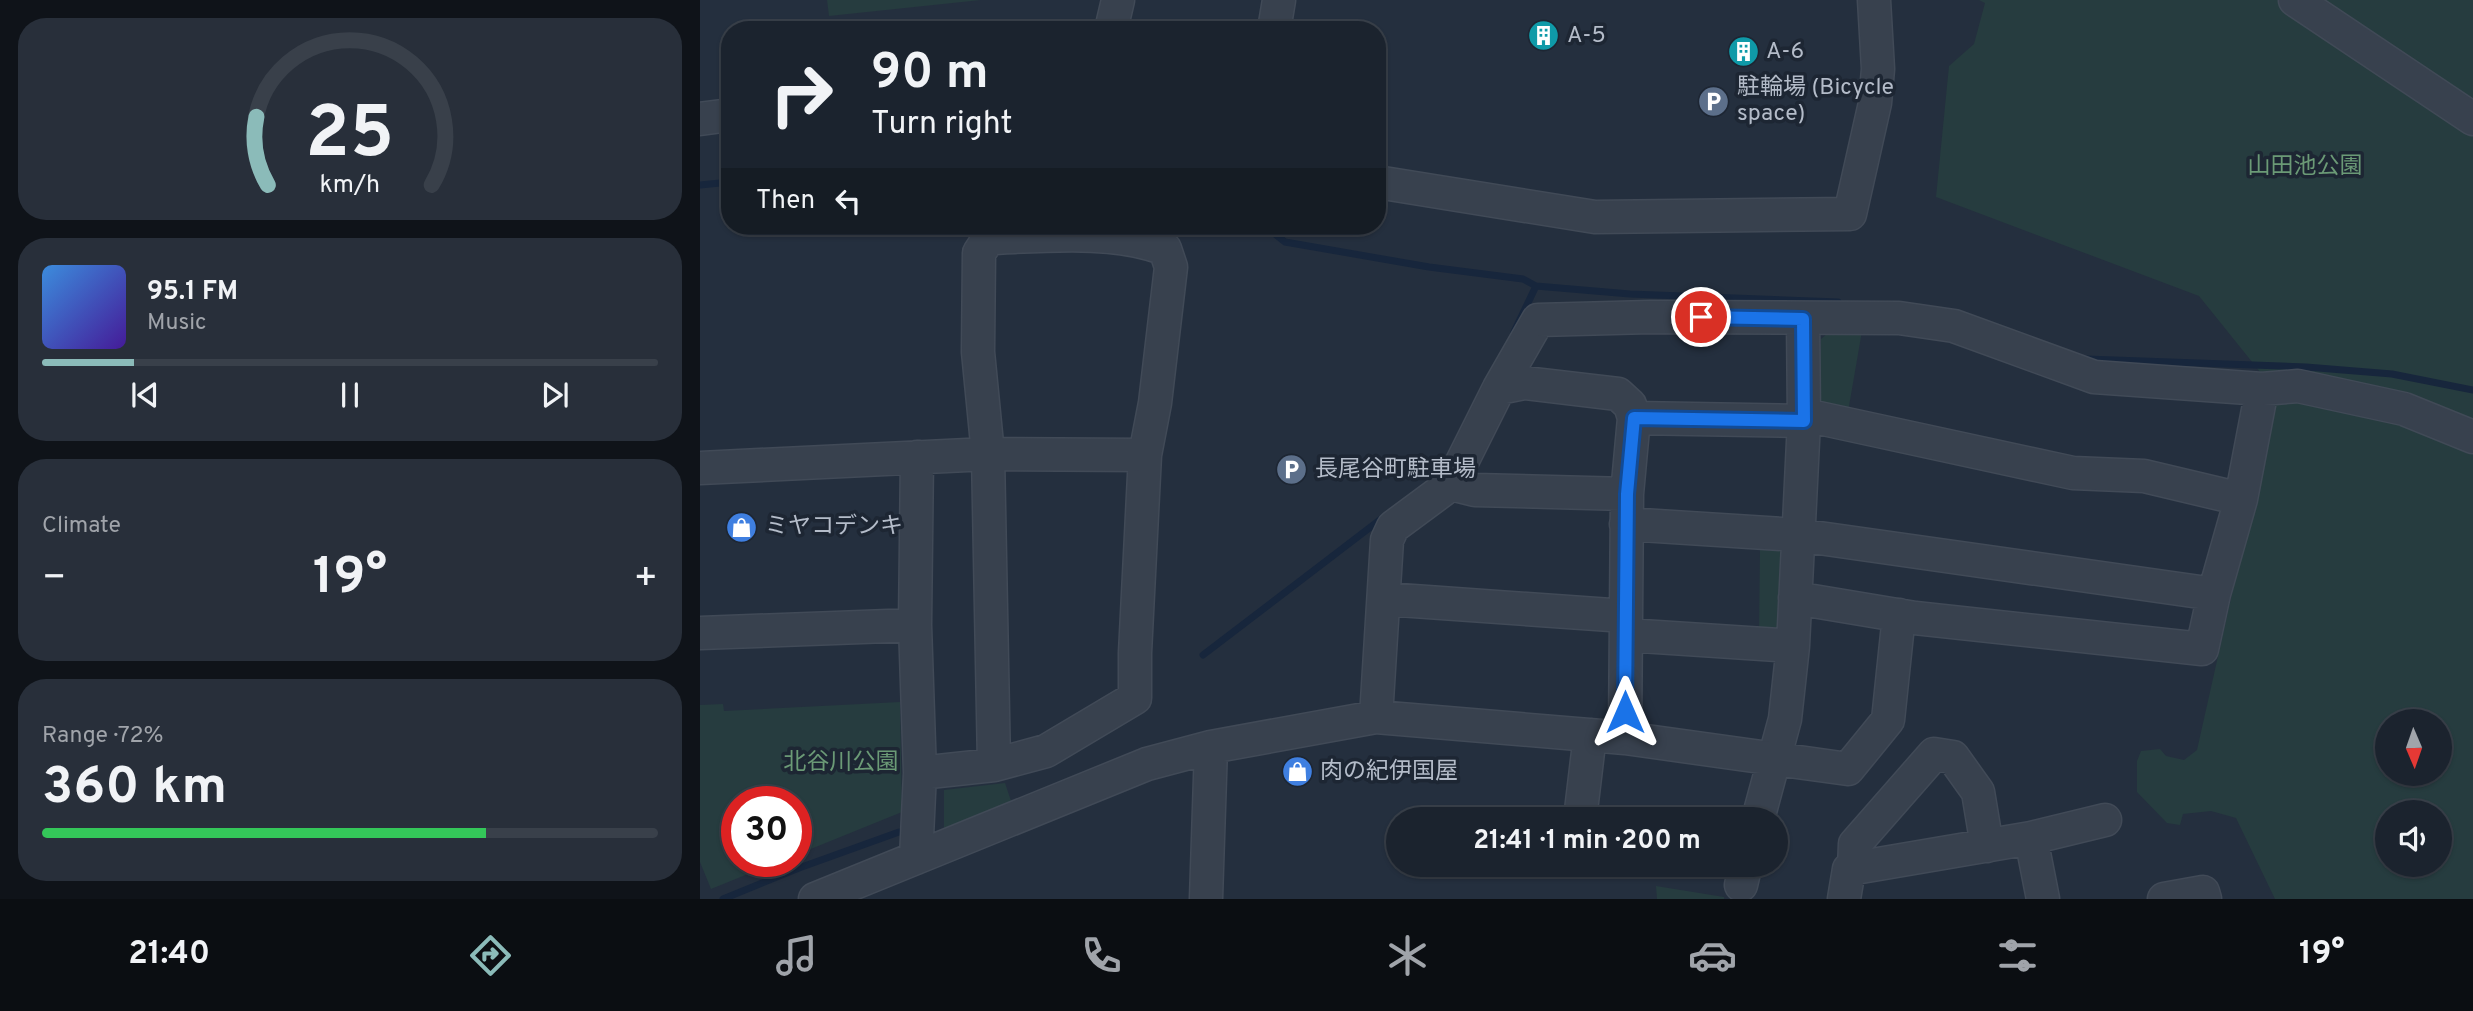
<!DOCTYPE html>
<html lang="en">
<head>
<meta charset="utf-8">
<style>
  :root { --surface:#1b232e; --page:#282f3a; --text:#f1f3f6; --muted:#a0a4aa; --line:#39404a; --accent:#8bbbb9 }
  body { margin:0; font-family:Overpass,"Noto Sans JP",sans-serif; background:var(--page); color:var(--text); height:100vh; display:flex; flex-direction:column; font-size:26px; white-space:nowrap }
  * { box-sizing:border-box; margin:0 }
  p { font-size:23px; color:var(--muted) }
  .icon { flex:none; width:38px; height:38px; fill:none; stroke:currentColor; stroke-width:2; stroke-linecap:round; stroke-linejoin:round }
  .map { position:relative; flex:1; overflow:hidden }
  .panel { display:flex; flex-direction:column; gap:18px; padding:18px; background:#0f1319; width:700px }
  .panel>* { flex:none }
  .banner { position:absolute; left:21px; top:21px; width:665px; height:214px; border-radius:28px; box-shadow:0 2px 5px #0004,0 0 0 2px var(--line); background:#1b232e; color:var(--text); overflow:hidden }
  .needle { width:46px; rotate:178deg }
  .buttons { position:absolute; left:1675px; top:709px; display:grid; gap:14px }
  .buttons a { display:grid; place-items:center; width:77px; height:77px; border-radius:50%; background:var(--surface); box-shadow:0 2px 5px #0004,0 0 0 2px var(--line); font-size:35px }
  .speed { position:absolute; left:21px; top:786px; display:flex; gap:14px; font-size:35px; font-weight:700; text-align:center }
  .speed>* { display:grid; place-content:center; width:91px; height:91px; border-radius:50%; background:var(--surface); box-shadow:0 2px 5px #0004,0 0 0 2px var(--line); line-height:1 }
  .speed .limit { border:10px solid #d22; background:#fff; color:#111 }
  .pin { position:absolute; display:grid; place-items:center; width:60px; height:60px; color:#fff; margin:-30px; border:4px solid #fff; border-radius:50%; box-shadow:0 2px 7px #0007 }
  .me { position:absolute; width:77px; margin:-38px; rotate:0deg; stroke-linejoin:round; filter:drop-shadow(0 0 5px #0008) }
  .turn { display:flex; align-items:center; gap:24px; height:147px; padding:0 35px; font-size:32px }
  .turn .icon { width:91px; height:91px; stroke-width:2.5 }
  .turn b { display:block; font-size:49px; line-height:60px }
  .then { display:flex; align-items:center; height:66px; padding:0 35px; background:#0003; gap:14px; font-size:26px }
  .big { font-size:52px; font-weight:700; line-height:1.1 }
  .panel .widget { flex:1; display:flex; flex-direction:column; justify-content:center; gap:10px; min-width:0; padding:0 24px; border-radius:28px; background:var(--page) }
  .panel .dial { align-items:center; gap:0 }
  .dial svg { height:182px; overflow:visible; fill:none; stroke:var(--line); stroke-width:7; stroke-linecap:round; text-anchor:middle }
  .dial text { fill:var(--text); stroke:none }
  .song { display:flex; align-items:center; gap:21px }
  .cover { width:84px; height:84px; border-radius:10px; background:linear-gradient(135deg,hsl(210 70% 55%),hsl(260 70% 35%)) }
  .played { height:7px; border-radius:4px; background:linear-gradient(90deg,var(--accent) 15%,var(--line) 15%) }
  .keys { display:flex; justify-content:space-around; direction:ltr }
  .heat { display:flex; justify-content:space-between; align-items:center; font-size:38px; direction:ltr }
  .charge { height:10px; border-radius:5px; background:linear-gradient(90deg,#34c759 72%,var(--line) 0) }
  .trip { position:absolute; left:686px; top:807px; width:402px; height:70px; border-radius:35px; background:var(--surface); box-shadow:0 2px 5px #0004,0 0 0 2px var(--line); font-weight:700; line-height:70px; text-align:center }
  .tabs { display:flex; height:112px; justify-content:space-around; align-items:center; background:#0b0e12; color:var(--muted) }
  .tabs .icon { width:49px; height:49px }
  .tabs .active { color:var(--accent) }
  .tabs b { font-size:32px; color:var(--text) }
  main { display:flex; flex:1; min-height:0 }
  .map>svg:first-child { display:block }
  .green { fill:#263c3f; fill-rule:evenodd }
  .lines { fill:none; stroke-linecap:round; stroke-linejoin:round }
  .stream { stroke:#17263c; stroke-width:7 }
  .minor-casing { stroke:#414a57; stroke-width:35 }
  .minor { stroke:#38414e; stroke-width:32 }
  .route-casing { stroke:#114b97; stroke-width:18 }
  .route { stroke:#1a73e8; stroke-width:12 }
  .labels { text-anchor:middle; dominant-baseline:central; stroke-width:7; stroke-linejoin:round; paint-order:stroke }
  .poi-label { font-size:23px; fill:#b4bcc9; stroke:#1d2633; text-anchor:start }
  .park-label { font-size:23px; fill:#6b9a76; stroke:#1d2633 }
</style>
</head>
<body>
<main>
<section class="panel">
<div class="widget dial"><svg viewBox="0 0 100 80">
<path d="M14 69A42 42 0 1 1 86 69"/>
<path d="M14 69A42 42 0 0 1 9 39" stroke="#8bbbb9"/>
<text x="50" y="56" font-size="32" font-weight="700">25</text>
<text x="50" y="72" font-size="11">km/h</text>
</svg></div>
<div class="widget">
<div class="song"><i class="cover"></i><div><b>95.1 FM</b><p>Music</p></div></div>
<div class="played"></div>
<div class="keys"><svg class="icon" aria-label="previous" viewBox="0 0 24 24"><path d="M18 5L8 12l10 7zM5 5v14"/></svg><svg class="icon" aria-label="pause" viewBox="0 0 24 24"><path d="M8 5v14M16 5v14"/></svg><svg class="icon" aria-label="next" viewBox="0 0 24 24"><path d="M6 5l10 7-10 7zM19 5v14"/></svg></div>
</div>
<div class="widget"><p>Climate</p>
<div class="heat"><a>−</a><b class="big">19°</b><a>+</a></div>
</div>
<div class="widget"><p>Range · 72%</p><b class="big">360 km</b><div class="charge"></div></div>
</section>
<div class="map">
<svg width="1773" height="899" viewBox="0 0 1773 899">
  <rect width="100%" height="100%" fill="#242f3e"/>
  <path class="green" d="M127 0H281L129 16Z
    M1279 0H1773V899H1575L1536 818 1511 811 1483 814 1480 825 1467 823 1437 792V761L1441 751 1460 749 1466 756 1484 760 1497 750 1577 393 1499 296 1236 197 1249 66 1274 44 1285 3ZM1687 721H1740V774H1687ZM1687 812H1740V864H1687Z
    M1162 331 1148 412 1118 408 1121 339 1129 332Z
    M1060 549H1078L1090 562 1087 624 1073 635H1059Z
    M200 702 202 812 96 855V802H37V861H80L11 889 0 862V705L23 704 24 711Z
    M305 783 313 807 244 832V790Z
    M956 886 1024 897V899H957Z"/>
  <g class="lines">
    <path class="stream" d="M0 185 30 182
      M565 226 585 242 729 267 823 279 836 286 930 294 1138 302
      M814 332 836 286
      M1386 359 1606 367 1692 374 1773 390
      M503 655 685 516
      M23 899 99 868 199 832"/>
    <defs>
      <path id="minor" d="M1595 0 1773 119
        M411 30 418 0
        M574 30 579 0
        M0 119 30 115
        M677 182 895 217 1150 214 1175 103 1178 69 1174 0
        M799 388 824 383 918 394 930 405 934 418 927 494 925 738
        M1105 415 1373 473 1444 476 1541 499
        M934 418 1104 421
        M0 468 288 454 445 455
        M751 484 775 490 927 494
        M926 524 1098 535 1514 594
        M1095 598 1215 618 1502 649 1514 594 1541 499 1562 389
        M685 599 925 616
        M0 633 215 625
        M926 635 1093 646
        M676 717 687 540 693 527 751 484 799 388 838 320 950 317 1199 318 1254 326 1394 377 1562 389 1598 386 1704 409 1773 437
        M220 773 294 765 346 751 435 698V653L445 455 455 403 471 267 465 249C413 229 345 236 289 238L279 253 278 352 288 454 294 765
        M880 819 890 735
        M1058 819 1085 719 1093 646 1104 421 1103 319
        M1331 838 1405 820
        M216 858 220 773 215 625 217 457
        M1154 869 1155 844 1234 754 1253 757 1278 792 1287 846
        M1041 885 1046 864
        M115 899 447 764 511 747 676 717 925 738 1148 769 1188 720 1199 615
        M506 899 511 747
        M1144 899 1149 869 1331 838 1343 899
        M1464 899 1503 892 1505 899"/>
    </defs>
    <use href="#minor" class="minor-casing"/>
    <use href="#minor" class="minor"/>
  </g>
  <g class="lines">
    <defs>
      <path id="route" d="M925 712 927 494 934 418 1104 421 1103 319 1001 317"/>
    </defs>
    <use href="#route" class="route-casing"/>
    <use href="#route" class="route"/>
  </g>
  <defs>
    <symbol id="building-disc" viewBox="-11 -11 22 22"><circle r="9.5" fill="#0f9aa8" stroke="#1d2633"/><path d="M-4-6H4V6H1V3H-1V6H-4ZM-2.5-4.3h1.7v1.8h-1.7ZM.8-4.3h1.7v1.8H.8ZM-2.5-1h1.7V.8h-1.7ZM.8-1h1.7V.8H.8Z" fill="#fff"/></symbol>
    <symbol id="parking-disc" viewBox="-11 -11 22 22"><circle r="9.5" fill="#5c6f8a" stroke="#1d2633"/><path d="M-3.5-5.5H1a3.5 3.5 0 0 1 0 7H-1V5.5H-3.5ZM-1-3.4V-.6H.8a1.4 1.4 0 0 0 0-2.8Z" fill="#fff"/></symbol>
    <symbol id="shop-disc" viewBox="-11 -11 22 22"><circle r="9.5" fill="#3f7fe0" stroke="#1d2633"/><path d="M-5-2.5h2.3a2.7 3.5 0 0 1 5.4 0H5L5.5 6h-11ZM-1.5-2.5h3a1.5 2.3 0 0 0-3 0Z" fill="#fff"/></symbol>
  </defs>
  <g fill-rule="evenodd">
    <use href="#building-disc" x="826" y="18" width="35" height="35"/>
    <use href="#building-disc" x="1026" y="34" width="35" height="35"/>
    <use href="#parking-disc" x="996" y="84" width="35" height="35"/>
    <use href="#parking-disc" x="574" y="452" width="35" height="35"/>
    <use href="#shop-disc" x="24" y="510" width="35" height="35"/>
    <use href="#shop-disc" x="580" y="754" width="35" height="35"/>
  </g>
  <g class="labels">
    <g class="poi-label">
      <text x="867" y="36">A-5</text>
      <text x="1066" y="52">A-6</text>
      <text x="1037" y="88">駐輪場 (Bicycle<tspan x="1037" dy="26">space)</tspan></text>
      <text x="615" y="470">長尾谷町駐車場</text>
      <text x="65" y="527">ミヤコデンキ</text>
      <text x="620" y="772">肉の紀伊国屋</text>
    </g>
    <g class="park-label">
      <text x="1605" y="167">山田池公園</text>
      <text x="141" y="763">北谷川公園</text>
    </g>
  </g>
</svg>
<div class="buttons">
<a><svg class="needle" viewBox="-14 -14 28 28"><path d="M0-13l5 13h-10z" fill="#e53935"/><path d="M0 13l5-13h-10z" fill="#a0a4aa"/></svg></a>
<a><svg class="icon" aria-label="sound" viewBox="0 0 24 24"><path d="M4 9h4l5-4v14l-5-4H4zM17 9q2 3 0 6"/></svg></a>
</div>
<div class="speed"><div class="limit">30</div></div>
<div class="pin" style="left:1001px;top:317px;background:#d93025"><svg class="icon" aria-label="arrive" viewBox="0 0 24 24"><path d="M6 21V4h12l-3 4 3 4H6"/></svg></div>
<svg class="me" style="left:925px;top:712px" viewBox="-20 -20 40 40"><path d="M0-17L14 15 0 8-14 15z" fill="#1a73e8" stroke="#fff" stroke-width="4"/></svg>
<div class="trip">21:41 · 1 min · 200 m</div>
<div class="banner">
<div class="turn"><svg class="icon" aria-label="right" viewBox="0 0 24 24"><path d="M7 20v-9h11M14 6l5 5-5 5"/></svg><div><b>90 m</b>Turn right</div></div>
<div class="then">Then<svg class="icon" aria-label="left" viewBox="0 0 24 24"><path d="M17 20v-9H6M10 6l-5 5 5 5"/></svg></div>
</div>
</div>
</main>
<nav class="tabs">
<b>21:40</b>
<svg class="icon active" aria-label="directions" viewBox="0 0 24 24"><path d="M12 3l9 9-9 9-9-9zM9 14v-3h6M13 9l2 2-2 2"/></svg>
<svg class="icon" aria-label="music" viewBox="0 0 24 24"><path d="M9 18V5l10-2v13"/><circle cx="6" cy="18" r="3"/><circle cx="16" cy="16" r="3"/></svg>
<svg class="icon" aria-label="phone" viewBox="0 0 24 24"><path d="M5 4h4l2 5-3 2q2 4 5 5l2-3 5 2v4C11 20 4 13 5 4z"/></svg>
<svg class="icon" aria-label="climate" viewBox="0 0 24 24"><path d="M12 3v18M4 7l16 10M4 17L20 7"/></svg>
<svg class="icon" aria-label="car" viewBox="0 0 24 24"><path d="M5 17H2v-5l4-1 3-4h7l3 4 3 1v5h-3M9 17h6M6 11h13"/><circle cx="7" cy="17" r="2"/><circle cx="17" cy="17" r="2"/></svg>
<svg class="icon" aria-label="filters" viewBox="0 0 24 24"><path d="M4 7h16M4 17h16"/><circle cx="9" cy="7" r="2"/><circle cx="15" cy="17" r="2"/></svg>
<b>19°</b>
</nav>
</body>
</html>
